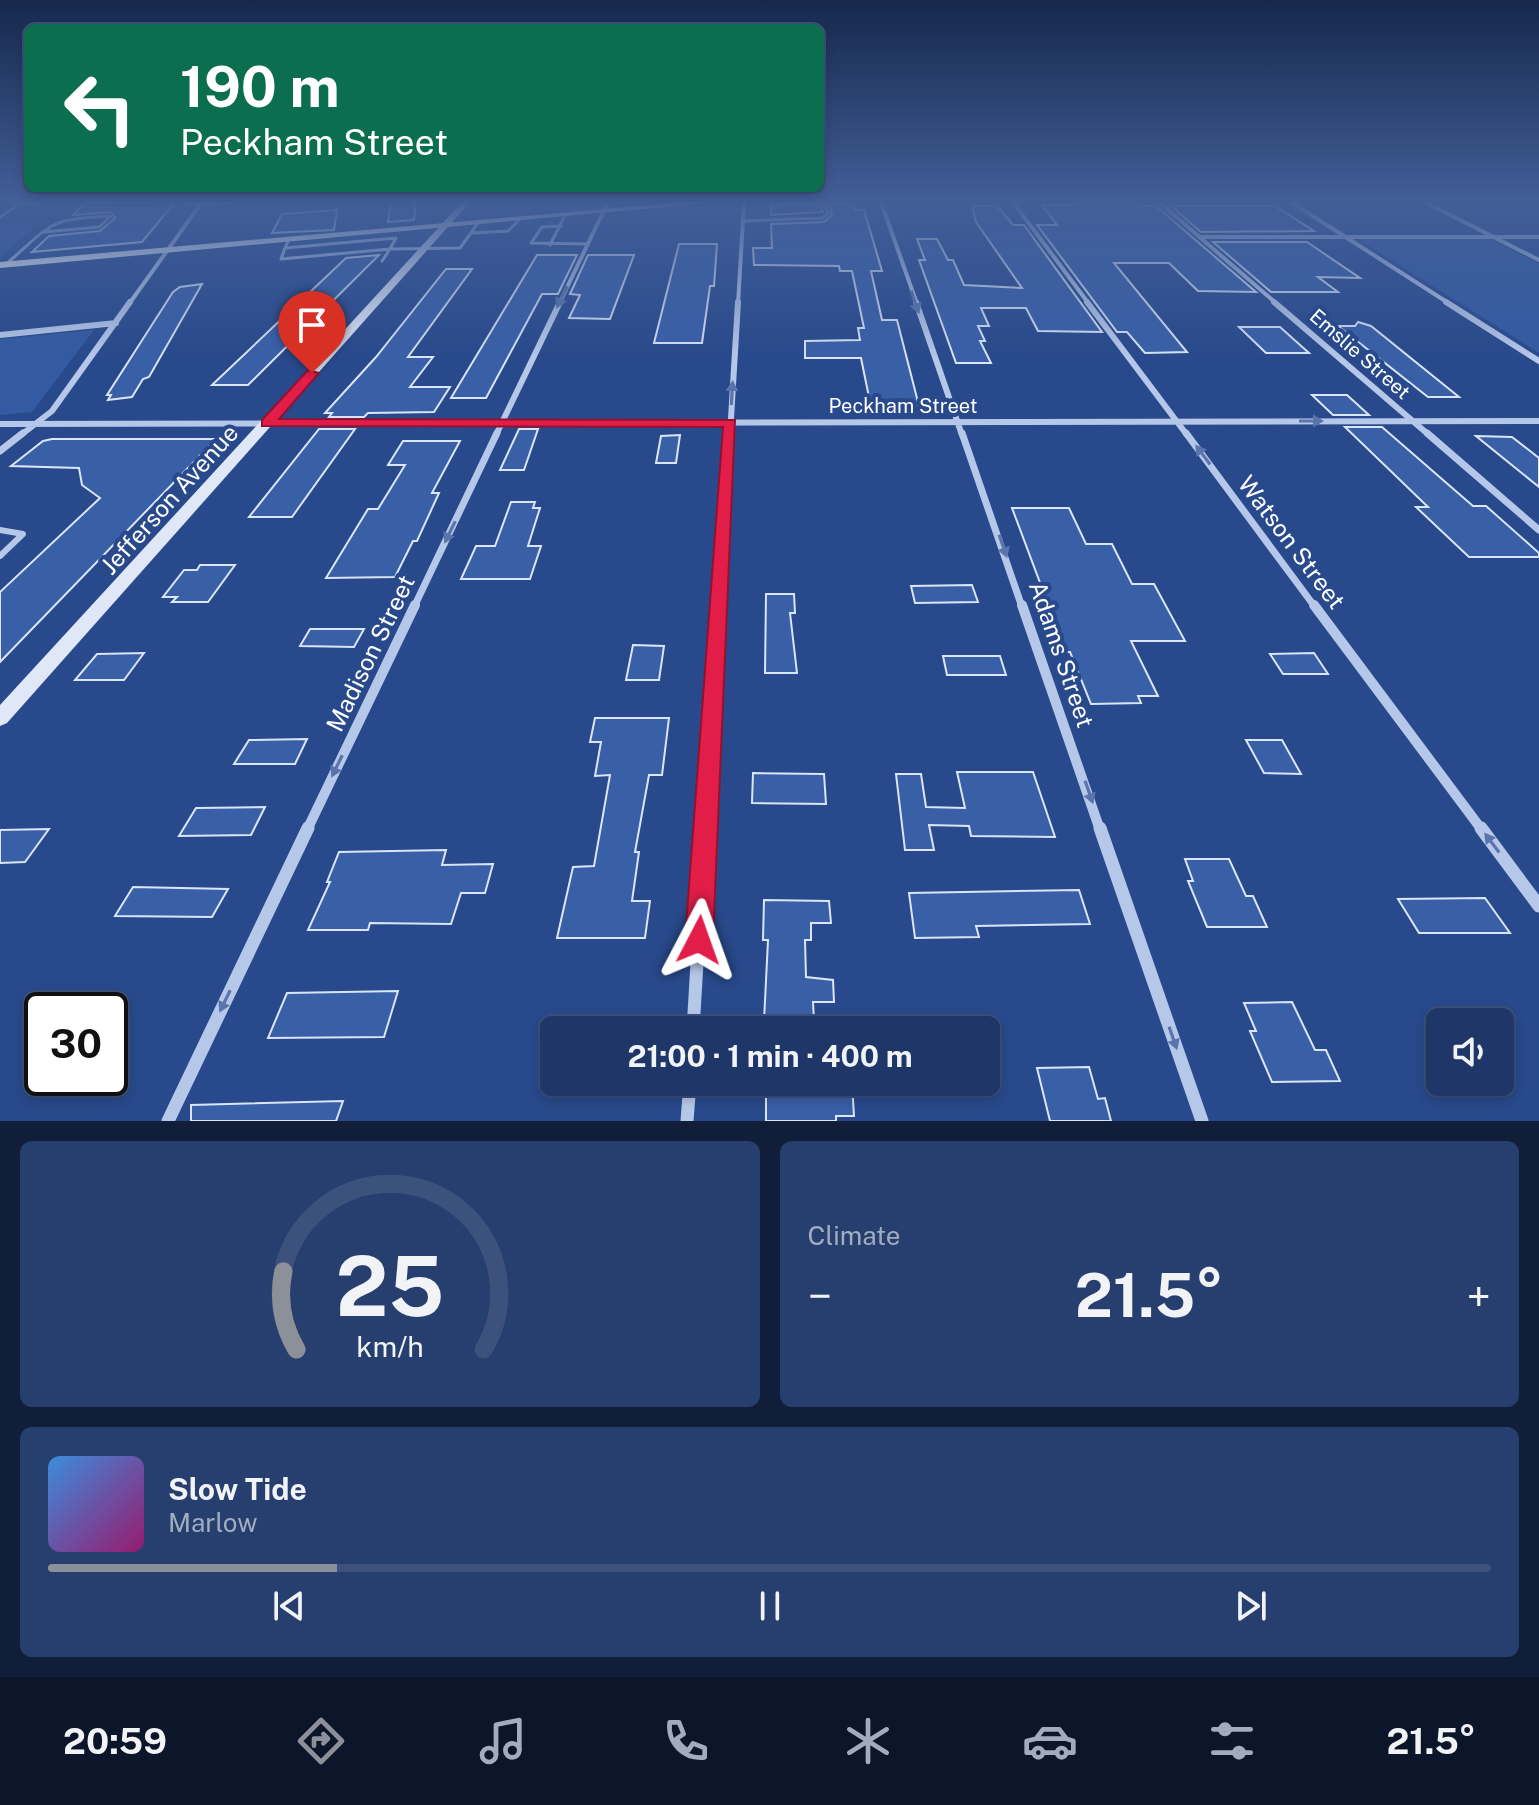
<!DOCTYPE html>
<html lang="en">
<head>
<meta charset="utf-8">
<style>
  :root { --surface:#1e3768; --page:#263f6e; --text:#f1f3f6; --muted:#a1acc0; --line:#3c517c; --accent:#8c9099 }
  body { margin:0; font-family:"Public Sans",sans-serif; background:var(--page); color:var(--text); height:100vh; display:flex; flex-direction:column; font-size:30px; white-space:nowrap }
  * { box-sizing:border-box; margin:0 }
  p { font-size:26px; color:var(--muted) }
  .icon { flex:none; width:44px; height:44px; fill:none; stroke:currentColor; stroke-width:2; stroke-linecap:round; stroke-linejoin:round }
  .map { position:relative; height:1121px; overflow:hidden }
  .drawer { display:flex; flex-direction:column; gap:20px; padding:20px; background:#101e39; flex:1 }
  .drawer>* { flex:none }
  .guide { position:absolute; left:24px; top:24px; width:800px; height:168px; border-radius:12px; box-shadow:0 4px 12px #0003,0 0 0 2px var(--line); background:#0b6e4f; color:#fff; overflow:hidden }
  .controls { position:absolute; left:1426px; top:1008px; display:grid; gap:16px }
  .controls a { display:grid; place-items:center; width:88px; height:88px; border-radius:12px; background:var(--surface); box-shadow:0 4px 12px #0003,0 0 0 2px var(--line); font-size:40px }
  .speed { position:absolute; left:24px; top:992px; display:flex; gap:16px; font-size:40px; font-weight:700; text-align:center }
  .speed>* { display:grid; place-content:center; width:104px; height:104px; border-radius:50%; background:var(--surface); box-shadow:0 4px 12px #0003,0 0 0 2px var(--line); line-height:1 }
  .speed .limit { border:4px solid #111; border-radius:12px; background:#fff; color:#111 }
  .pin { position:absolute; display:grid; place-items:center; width:68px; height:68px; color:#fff; margin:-82px -34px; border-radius:50% 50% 50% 0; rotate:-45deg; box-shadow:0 0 8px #0007 }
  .pin .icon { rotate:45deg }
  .me { position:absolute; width:88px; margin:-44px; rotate:4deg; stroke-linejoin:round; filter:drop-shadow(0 0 6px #0008) }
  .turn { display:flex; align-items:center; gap:28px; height:168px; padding:0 24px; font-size:36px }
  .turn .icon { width:104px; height:104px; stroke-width:2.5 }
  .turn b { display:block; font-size:56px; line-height:68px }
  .big { font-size:60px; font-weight:700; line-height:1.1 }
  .drawer .card { flex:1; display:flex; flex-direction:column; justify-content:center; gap:12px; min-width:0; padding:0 28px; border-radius:12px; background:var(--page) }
  .drawer .dial { align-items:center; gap:0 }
  .dial svg { height:208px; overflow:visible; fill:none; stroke:var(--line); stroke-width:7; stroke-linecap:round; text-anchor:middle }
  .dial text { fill:var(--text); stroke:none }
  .song { display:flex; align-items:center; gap:24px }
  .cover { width:96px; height:96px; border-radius:12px; background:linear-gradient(135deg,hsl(210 70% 55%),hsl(320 70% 35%)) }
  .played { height:8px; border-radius:4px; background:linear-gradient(90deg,var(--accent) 20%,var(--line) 20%) }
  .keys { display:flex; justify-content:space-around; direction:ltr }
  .heat { display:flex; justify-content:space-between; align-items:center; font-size:44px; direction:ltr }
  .drawer .tiles { flex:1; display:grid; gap:20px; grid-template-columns:1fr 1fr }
  .card:last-child { grid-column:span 2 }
  .trip { position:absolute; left:540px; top:1016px; width:460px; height:80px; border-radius:12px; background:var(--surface); box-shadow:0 4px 12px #0003,0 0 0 2px var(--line); font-weight:700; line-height:80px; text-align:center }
  .tabs { display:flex; height:128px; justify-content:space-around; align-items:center; background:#0c162a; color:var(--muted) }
  .tabs .icon { width:56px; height:56px }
  .tabs .selected { color:var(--accent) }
  .tabs b { font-size:36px; color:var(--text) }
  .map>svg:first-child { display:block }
  .green { fill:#335aa2 }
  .building { fill:#395fa7; stroke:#dae5f7; stroke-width:2 }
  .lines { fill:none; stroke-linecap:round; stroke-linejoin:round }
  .lane-far1 { stroke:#b6c8e9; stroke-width:3 }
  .lane { stroke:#b6c8e9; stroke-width:6 }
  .street-far4 { stroke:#b6c8e9; stroke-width:4 }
  .street-far3 { stroke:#b6c8e9; stroke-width:6 }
  .street-far2 { stroke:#b6c8e9; stroke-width:7 }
  .street-far1 { stroke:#b6c8e9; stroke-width:10 }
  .street { stroke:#b6c8e9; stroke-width:13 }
  .secondary { fill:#e0e8f8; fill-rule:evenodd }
  .primary { fill:#f9fbfe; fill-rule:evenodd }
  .oneway { fill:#5a75ac }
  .route { fill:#e11d48; stroke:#92132f; stroke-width:2 }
  .labels { text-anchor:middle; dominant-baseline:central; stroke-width:8; stroke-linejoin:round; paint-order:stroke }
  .far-street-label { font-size:20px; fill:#fff; stroke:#28498b }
  .street-label { font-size:24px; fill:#fff; stroke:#28498b }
</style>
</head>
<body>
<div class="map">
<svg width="1539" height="1121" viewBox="0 0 1539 1121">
  <rect width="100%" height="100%" fill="#28498b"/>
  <path class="green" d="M41 221 1 257H0V225Z
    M1358 239H1489L1539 264V353Z
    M94 330 32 412 0 415V339Z"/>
  <path class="building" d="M175 202 142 242 32 252 49 236 100 231 115 218 111 212 73 215 85 203Z
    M391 202H416L414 220 388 222Z
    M1075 202H1135L1140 206H1156L1256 292 1198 291 1169 263H1114L1187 352 1145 353 1127 332H1117L1037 225H1057L1042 205H1078Z
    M792 204H819L823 212 771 215V205Z
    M829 204H853L855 210H864L882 271H871L882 320H897L919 406 871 407 861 358H805V341L860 340 858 328H864L852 271H840L839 266 754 265 753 248H772L771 224 824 222 832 215Z
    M972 206H997L1013 225H1024L1102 332 1038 331 1026 308H981L989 326H978L985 341H980L991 363H956L919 260H925L917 239H937L948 260H953L964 285 1022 288 976 222Z
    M1171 206H1275L1314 231 1201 232Z
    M337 210 334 230 272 233 282 214Z
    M1213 242H1307L1360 278 1318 277 1338 292H1271Z
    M679 244H717L714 286H710L702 343H654Z
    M379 255 248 385H212L346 258Z
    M537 255H577L558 294H542L486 398H451Z
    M588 255H634L610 319 569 318 580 295 570 294Z
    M446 269H472L408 357H433L410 387H450L434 412 368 413 364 417H329L332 413H325L376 357Z
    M202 284 149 377 143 379 132 397 108 400 111 395H107L173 292 180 287Z
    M1358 322 1371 326 1459 397H1428L1338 326H1355Z
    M1239 327H1280L1309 353H1266Z
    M1312 395H1347L1369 415H1333Z
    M1345 427H1382L1473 506H1486L1539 553V557H1469L1416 507H1428Z
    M319 429H355L292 517H249Z
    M519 429H538L524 470H500Z
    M680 435 676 463H656L661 436Z
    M1476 436 1512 437 1539 458V487Z
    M52 439H216L0 662V592L100 498 82 485 79 468 11 466 43 441Z
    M403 441H460L432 493H439L417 541H413L395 577 326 578 368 509H378L405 465H388Z
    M511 502H535L533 508H540L528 546H541L530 579H461L476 546H495Z
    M1012 508H1069L1086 544H1112L1132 584H1154L1185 641H1131L1158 696H1138L1141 703 1091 704 1070 652H1066Z
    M200 565H235L208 602H172L177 597H163L184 570H197Z
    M972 585 978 602 915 603 911 586Z
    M766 594H794L795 613H790L797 673H765Z
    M310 629H364L354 647 300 646Z
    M633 645 664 646 659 680H626Z
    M144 653 124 680H75L97 654Z
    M1314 653 1328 674H1283L1270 654Z
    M943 656H1000L1006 675H947Z
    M595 718H669L662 775H649L635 852H639L632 901H650L645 938H557L573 867 594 866 610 775 595 776 601 742H590Z
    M307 739 295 764H234L249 740Z
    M1246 740H1282L1301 774 1264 773Z
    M957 772H1033L1055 837 971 836 969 826 929 825 934 850H905L896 774H921L926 807 965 808Z
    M753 773 824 774 826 804 752 803Z
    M265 807 251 835 179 836 196 808Z
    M49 829 25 862 0 863V830Z
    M446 850 442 865 493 864 485 893H461L451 924 370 923 368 930H308L330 882H327L339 852Z
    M1185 859H1229L1246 896H1253L1267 927H1207L1188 881H1193Z
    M133 887 228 889 212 917 115 916Z
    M1079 890 1090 924 976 926 979 937 915 938 909 893Z
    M1485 898 1510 933H1419L1398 899Z
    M764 900 829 901 831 923H811V940H805L806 977 833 980 834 1002H813L814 1021H807L808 1030H768V1021H764L768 940H763Z
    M398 991 384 1037 268 1038 287 993Z
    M1292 1002 1315 1050H1326L1340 1081 1272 1082 1250 1031H1256L1244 1003Z
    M1089 1067 1098 1099 1105 1098 1111 1121H1050L1037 1068Z
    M766 1082H852L854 1116H836V1121H766Z
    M343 1101 336 1121H191V1105Z"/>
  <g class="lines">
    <path class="lane-far1" d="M185 202 184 205 200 204
      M20 204 46 202
      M0 217 23 202
      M742 221 823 218 828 213 823 202
      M561 226 542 227 531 243 587 244
      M471 233 508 231 520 219
      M396 238 390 249 460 248 478 223
      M289 239 285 248 396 238
      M550 245 565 215
      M285 248 281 259 390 249
      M382 261 390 249
      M5 265C53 224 45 219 111 216L99 227 44 232"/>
    <path class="lane" d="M0 530 23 534 0 556"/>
    <path class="street-far4" d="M881 202 917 304
      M1013 202 1089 304
      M1159 202 1277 304
      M1291 202 1450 304
      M1425 202 1539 260
      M200 204 232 202
      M1200 237H1539
      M129 304 202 202
      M559 304 608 202
      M738 304 744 202"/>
    <path class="street-far3" d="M916 302 962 435
      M1087 302 1187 435
      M1274 302 1429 435
      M1446 302 1539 361
      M0 335 116 323
      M0 424 1539 421
      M21 435 52 411 130 302
      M496 435 560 302
      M730 435 738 302"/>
    <path class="street-far2" d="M962 433 1022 607
      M1186 433 1315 607
      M1427 433 1539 530
      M0 451 23 433
      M414 607 497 433
      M719 607 730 433"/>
    <path class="street-far1" d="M1022 605 1100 830
      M1314 605 1482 830
      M307 830 415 605
      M705 830 719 605"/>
    <path class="street" d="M1100 828 1202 1121
      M1481 828 1539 906
      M693 1030 705 828
      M168 1121 308 828
      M687 1121 690 1082"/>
    <path class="secondary" d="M462 202H470L7 723 0 726V705Z"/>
    <path class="primary" d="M684 202H719L0 268V262Z"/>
  </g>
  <defs><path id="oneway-solid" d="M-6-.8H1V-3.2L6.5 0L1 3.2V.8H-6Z" transform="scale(2)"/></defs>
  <g class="oneway">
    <use href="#oneway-solid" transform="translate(562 297) rotate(116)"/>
    <use href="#oneway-solid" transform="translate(915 302) rotate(71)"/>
    <use href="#oneway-solid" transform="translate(732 393) rotate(-87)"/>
    <use href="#oneway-solid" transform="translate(1311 421)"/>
    <use href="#oneway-solid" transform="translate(1203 455) rotate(-127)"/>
    <use href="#oneway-solid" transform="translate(450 532) rotate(116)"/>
    <use href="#oneway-solid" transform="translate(1003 546) rotate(71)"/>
    <use href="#oneway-solid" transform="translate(337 766) rotate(116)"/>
    <use href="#oneway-solid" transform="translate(1089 792) rotate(71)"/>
    <use href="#oneway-solid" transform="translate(1492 843) rotate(-127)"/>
    <use href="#oneway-solid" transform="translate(225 1001) rotate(116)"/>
    <use href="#oneway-solid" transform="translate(1173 1038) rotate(71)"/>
  </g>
  <linearGradient id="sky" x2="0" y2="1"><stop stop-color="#16284c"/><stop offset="0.56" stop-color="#425f98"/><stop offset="1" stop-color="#425f98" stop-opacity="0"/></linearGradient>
  <rect width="1539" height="359" fill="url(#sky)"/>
  <path class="route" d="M308 370 319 373 279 419 735 420 713 940 709 950 699 954 689 950 685 940 723 427 262 426V420Z"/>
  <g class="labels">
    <g class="far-street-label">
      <text transform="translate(1360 354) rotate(41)">Emslie Street</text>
      <text x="903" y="406">Peckham Street</text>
    </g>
    <g class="street-label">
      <text transform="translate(169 499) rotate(-48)">Jefferson Avenue</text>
      <text transform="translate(1292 542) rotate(53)">Watson Street</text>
      <text transform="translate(370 653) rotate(-64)">Madison Street</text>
      <text transform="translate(1062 654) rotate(71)">Adams Street</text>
    </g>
  </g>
</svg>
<div class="controls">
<a><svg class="icon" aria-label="sound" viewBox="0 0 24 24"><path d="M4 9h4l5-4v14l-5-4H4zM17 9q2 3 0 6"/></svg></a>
</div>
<div class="speed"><div class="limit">30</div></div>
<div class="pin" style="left:312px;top:373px;background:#d93025"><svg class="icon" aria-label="arrive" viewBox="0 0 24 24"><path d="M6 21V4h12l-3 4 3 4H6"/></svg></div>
<svg class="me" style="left:699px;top:940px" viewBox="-20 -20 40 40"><path d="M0-17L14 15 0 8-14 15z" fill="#e11d48" stroke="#fff" stroke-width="4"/></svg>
<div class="trip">21:00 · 1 min · 400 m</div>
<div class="guide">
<div class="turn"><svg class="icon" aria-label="left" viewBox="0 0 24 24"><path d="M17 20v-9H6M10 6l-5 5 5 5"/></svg><div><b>190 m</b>Peckham Street</div></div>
</div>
</div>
<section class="drawer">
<div class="tiles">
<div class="card dial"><svg viewBox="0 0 100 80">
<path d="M14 69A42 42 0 1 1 86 69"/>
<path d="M14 69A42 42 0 0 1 9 39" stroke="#8c9099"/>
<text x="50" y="56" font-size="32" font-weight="700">25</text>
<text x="50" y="72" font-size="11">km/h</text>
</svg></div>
<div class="card"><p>Climate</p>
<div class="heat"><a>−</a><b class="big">21.5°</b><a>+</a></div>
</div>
<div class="card">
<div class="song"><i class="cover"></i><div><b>Slow Tide</b><p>Marlow</p></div></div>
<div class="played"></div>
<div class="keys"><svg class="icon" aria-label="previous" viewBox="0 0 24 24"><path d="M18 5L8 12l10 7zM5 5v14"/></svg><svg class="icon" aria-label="pause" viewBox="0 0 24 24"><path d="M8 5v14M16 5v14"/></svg><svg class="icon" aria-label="next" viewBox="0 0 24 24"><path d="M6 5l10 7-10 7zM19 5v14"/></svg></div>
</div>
</div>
</section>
<nav class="tabs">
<b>20:59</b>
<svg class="icon selected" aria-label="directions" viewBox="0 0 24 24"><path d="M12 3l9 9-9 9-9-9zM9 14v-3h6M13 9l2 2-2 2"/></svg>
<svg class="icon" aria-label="music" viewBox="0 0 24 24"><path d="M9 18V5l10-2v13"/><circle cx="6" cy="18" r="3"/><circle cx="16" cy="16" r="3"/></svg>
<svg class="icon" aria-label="phone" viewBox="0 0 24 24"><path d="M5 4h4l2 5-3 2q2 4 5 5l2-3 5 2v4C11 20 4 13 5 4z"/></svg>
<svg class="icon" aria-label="climate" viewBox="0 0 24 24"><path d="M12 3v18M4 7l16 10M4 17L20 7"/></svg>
<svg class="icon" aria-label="car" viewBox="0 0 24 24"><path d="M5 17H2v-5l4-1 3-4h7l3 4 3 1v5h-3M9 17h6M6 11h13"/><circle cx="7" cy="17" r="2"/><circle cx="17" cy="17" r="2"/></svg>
<svg class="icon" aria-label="filters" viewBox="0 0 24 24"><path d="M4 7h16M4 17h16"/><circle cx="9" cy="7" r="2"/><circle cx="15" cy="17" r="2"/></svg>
<b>21.5°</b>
</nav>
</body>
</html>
